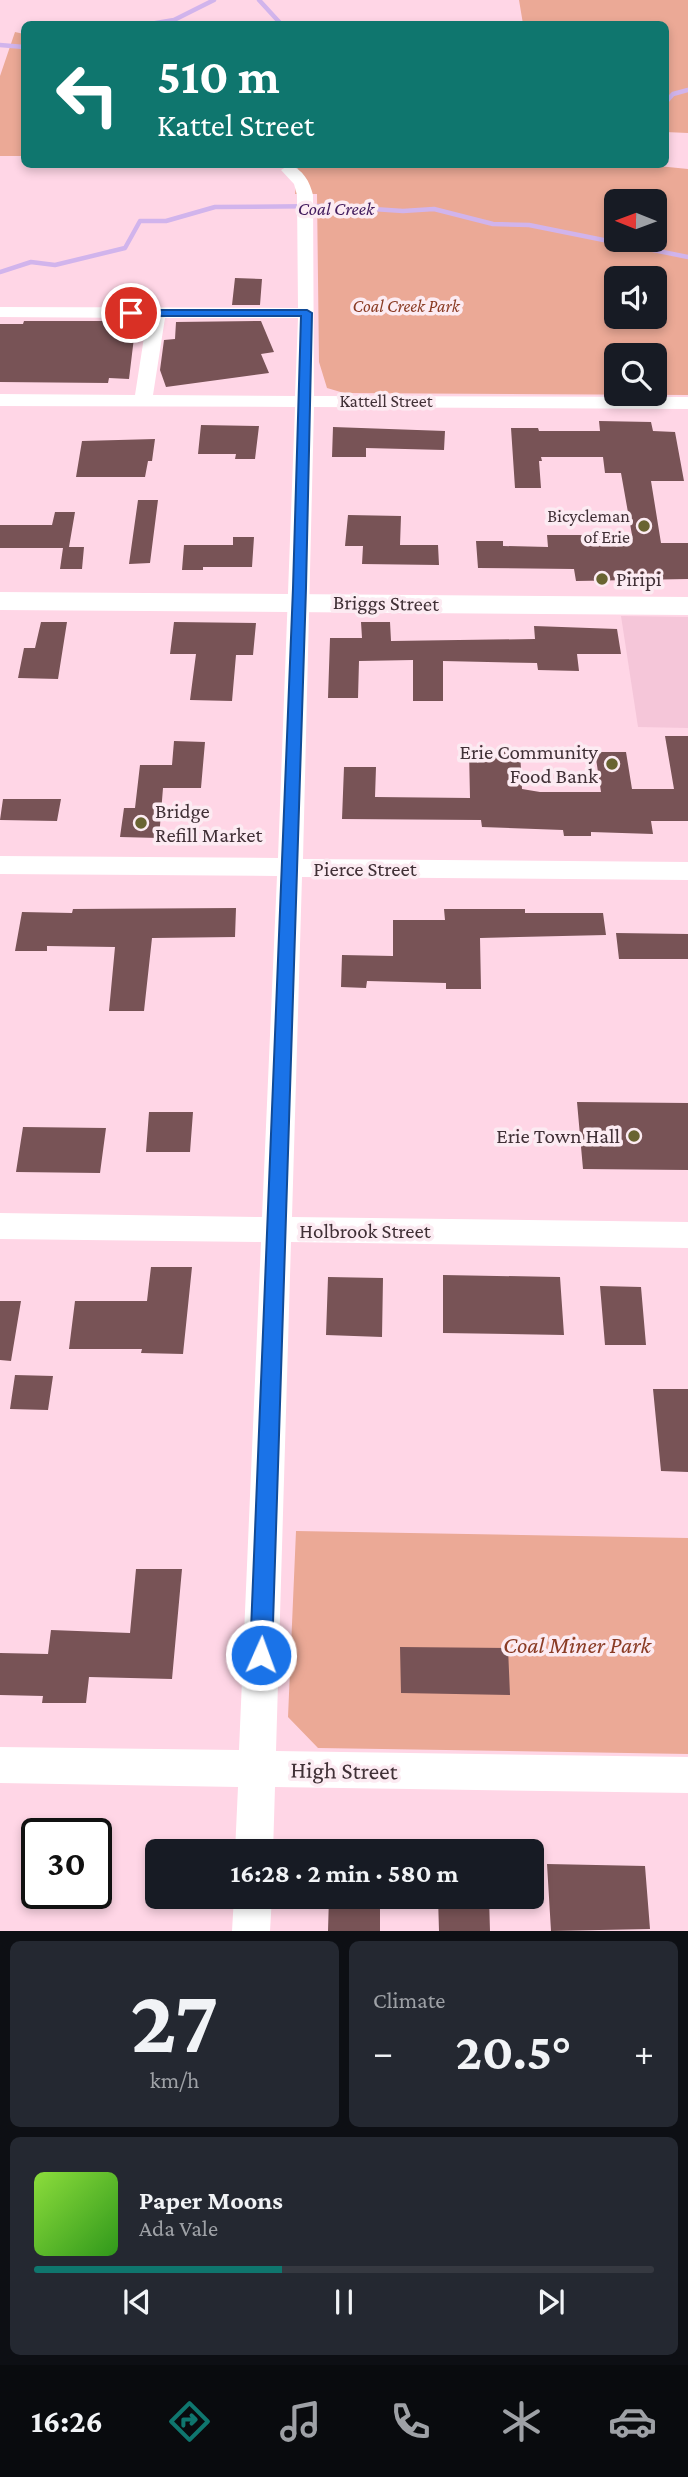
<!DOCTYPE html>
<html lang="en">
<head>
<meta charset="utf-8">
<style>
  :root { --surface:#171b24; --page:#242831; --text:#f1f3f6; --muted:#9ea1a6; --line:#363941; --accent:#0f766e }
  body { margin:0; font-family:"Crimson Pro",serif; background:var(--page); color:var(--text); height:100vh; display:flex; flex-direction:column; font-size:26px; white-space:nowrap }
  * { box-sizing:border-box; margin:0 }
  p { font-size:23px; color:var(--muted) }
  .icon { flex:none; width:38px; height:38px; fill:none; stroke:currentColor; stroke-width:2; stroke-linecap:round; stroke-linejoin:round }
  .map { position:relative; height:1931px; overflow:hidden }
  .sheet { display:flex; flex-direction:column; gap:10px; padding:10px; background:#0d0f14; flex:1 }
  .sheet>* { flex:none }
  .banner { position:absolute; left:21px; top:21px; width:648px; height:147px; border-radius:10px; box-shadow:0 4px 10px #0003; background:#0f766e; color:#fff; overflow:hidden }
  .needle { width:46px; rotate:271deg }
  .controls { position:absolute; left:604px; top:189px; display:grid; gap:14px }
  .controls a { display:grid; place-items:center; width:63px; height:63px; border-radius:10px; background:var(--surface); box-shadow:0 4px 10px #0003; font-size:35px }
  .speed { position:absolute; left:21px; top:1818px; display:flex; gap:14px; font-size:35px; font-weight:700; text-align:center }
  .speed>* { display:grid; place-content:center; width:91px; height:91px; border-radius:50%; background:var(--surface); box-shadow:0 4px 10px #0003; line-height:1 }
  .speed .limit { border:4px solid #111; border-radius:10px; background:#fff; color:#111 }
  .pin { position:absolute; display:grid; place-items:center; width:60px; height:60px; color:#fff; margin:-30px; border:4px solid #fff; border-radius:50%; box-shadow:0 2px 7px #0007 }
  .me { position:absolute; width:77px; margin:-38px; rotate:2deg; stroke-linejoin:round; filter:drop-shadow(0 0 5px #0008) }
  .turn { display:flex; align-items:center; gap:24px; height:147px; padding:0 21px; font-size:32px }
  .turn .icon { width:91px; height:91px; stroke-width:2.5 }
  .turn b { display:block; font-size:49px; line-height:60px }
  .big { font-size:52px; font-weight:700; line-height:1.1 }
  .sheet .card { flex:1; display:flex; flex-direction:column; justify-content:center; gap:10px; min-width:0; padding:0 24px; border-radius:10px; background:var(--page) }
  .sheet .dial { align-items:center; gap:0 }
  .dial b { font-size:91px; line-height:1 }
  .song { display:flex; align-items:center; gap:21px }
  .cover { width:84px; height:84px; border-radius:10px; background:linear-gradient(135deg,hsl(90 70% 55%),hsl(110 70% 35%)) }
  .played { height:7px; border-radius:4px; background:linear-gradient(90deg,var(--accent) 40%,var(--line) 40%) }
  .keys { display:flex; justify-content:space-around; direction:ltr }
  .heat { display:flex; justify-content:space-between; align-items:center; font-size:38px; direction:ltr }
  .sheet .tiles { flex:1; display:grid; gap:10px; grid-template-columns:1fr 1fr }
  .card:last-child { grid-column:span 2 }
  .trip { position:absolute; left:145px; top:1839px; width:399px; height:70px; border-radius:10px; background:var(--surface); box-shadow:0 4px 10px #0003; font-weight:700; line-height:70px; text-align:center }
  .menu { display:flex; height:112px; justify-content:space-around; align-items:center; background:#090b0e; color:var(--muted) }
  .menu .icon { width:49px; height:49px }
  .menu .active { color:var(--accent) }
  .menu b { font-size:32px; color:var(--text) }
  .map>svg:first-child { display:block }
  .built { fill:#f5c6d9 }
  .green { fill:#eba996; fill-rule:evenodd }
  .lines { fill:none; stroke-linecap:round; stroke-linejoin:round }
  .stream { stroke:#d1b4ec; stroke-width:4.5 }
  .building { fill:#785356 }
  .street { fill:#fff; fill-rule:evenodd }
  .secondary { fill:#fff; fill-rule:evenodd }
  .route { fill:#1a73e8; stroke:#114b97; stroke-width:2 }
  .poi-dot { fill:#696431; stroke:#fcebf2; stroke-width:2.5 }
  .labels { text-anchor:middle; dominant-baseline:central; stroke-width:7; stroke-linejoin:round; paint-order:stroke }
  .far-park-label { font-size:18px; font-style:italic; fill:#8a3b24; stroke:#fcebf2 }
  .far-street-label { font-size:18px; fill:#403036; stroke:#fcebf2 }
  .far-poi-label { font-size:18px; fill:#403036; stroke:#fcebf2; text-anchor:end }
  .far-water-label { font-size:19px; font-style:italic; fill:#411b5d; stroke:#fcebf2 }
  .poi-label { font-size:21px; fill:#403036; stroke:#fcebf2; text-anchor:start }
  .street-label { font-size:21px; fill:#403036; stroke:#fcebf2 }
  .near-park-label { font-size:24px; font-style:italic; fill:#8a3b24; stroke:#fcebf2 }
  .near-street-label { font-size:24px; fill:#403036; stroke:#fcebf2 }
</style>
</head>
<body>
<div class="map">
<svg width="688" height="1931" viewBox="0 0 688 1931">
  <rect width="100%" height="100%" fill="#ffd6e6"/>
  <path class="built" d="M621 616 688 617V728L638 727Z"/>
  <path class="green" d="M519 0H688V133L665 132V24H523Z
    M15 32 24 34V156H0V76Z
    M638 164 688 169V395L344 393 327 388 319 362 317 194H295L298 165ZM616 201H654V240H616ZM616 278H654V317H616ZM616 355H654V394H616Z
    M296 1531 688 1538V1754L318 1748 288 1717Z"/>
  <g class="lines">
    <path class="stream" d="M259 0 281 24
      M150 24 174 20 214 0
      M0 45 24 47
      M665 103 673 94 688 90
      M0 272 31 262 55 265 125 248 140 221H166L215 207 328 206 403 211 434 209 493 224 529 225 688 257"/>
  </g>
  <path class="building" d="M235 278 262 279 260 305H232Z
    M24 321H136L129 379 109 378 108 383 0 382V324H23Z
    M261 321 274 352 261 354 269 373 166 387 160 370 164 340 175 339 176 322Z
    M599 421 651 422 653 431 675 432 684 481H651L661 543H688V579L576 581 574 569 478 568 476 541H503V546L548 547 547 535H632L621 473H605L603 457H541L542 461H539L541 488H515L511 428H538L539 431H600Z
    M201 425 259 426 255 459H235L236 454H198Z
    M333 427 445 431 444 450 366 448V457H332Z
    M155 439 152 461H148L145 477H76L82 441Z
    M138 500H158L150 563 129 564Z
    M55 512H75L69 547H84L82 569H60L63 548H0V525H52Z
    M348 515 401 516 400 545H438L439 565 362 564 363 546H345Z
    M233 537H254L252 567H203V570H182L184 545H233Z
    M41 622H67L58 679 18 678 24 648H35Z
    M174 622 256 623 253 655H236L232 701 190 700 196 654H170Z
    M361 622H390L391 641 535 639 534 626 617 629 621 654H577L579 671 538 670 537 663 443 661V701H413V660L359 661 358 698H328L330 638H362Z
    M665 736H688V821H651L653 834 591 832V836H564L563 830 482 827 481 820 342 819 344 767H376L375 797 470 798 469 750 520 751 522 789 540 792H601L595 752H626L632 789H674Z
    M174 741 205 742 201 788H163L159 838 120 837 124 808H135L140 765H172Z
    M3 799H61L57 821 0 820Z
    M236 908 235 937 152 938 144 1011H109L115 947 47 946V951H15L22 912 72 913 73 909Z
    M444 909H525V913H603L606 935 480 938 481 989H446V983L367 981 366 988 341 987 342 955 393 956V920H445Z
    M616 933 688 934V959H619Z
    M577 1102 688 1103V1170L583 1169Z
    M149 1112H193L190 1152H146Z
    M23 1127 106 1128 100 1173 16 1172Z
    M151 1267H192L183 1354 141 1353 142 1349H69L75 1301H147Z
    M443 1275 560 1277 564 1335 443 1333Z
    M328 1277 383 1278 382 1337 326 1335Z
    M600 1286 641 1287 646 1345H605Z
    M0 1301H21L11 1361 0 1360Z
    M15 1375 53 1376 48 1410 10 1409Z
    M653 1389H688V1472L661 1471Z
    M136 1569H182L172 1679 89 1677 86 1703H42L43 1696 0 1695V1653L48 1654 51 1630 130 1633Z
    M400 1647 508 1648 510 1695 401 1693Z
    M547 1864 645 1866 650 1929 551 1931Z
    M329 1897H380V1931H328Z
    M438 1897H489L490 1931H439Z"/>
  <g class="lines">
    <path class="street" d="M289 165C303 169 310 182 313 195L314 396 688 397V409L314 407 303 859 688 862V880L302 877 292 1217 688 1222V1248L291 1242 276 1751 688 1757V1793L275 1787 273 1852H235L238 1787 0 1783V1747L239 1750 261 1242 0 1239V1213L262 1217 277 876 0 874V856L278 858 295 407 0 406V394L135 395 147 318 0 317V307L298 308 297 195 294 184 281 170ZM165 318H298L295 396 153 395Z
      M234 1897H272L270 1931H232Z"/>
    <path class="secondary" d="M0 592 688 597V615L0 610Z"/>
  </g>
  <path class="route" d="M127 310H307L312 313 306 588 272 1655 268 1663 261 1666 253 1663 250 1655 293 588 301 316H131L127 315Z"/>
  <g class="poi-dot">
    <circle cx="644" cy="526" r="7"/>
    <circle cx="602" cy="579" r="7"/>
    <circle cx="612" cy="764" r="7"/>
    <circle cx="141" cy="823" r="7"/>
    <circle cx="634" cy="1136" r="7"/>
  </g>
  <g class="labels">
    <g class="far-park-label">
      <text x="406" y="306">Coal Creek Park</text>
    </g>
    <g class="far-street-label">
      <text x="386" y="401">Kattell Street</text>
    </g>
    <g class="far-poi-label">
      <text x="630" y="516">Bicycleman<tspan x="630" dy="21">of Erie</tspan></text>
    </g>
    <g class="far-water-label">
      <text x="336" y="208">Coal Creek</text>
    </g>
    <g class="poi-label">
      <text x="616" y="579">Piripi</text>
      <text x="598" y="752" text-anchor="end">Erie Community<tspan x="598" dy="24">Food Bank</tspan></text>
      <text x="155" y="811">Bridge<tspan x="155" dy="24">Refill Market</tspan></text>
      <text x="620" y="1136" text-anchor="end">Erie Town Hall</text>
    </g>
    <g class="street-label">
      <text transform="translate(386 603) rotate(1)">Briggs Street</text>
      <text x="365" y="869">Pierce Street</text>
      <text x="365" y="1231">Holbrook Street</text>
    </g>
    <g class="near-park-label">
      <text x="577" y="1644">Coal Miner Park</text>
    </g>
    <g class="near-street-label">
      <text transform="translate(344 1770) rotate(1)">High Street</text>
    </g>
  </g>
</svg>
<div class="controls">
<a><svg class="needle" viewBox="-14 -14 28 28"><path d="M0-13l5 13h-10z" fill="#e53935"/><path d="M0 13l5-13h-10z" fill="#9ea1a6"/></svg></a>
<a><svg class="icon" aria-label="sound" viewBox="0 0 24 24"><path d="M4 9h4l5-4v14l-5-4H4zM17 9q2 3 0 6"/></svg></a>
<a><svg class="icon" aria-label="search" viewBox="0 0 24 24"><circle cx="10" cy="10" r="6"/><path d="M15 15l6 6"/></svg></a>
</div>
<div class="speed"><div class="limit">30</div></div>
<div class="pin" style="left:131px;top:313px;background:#d93025"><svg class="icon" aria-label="arrive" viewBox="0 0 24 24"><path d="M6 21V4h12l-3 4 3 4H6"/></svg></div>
<svg class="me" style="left:261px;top:1655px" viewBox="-20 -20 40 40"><circle r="17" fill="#1a73e8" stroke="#fff" stroke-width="3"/><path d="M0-11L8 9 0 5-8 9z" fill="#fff"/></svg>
<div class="trip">16:28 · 2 min · 580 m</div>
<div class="banner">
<div class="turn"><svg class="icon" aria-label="left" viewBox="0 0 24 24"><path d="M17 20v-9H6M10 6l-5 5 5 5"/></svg><div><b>510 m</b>Kattel Street</div></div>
</div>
</div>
<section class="sheet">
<div class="tiles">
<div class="card dial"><b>27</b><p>km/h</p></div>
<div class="card"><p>Climate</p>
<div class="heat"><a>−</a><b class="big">20.5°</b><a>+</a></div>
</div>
<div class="card">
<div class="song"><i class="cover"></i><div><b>Paper Moons</b><p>Ada Vale</p></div></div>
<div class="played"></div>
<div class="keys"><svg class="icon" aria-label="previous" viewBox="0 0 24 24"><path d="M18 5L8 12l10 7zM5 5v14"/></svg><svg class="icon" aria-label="pause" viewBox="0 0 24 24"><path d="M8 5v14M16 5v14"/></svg><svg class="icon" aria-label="next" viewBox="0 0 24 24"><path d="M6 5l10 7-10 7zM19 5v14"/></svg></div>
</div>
</div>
</section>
<nav class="menu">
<b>16:26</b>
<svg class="icon active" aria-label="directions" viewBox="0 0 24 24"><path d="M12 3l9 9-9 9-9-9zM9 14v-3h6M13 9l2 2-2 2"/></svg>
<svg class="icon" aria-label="music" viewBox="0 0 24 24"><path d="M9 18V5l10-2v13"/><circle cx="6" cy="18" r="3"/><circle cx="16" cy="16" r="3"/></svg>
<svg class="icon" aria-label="phone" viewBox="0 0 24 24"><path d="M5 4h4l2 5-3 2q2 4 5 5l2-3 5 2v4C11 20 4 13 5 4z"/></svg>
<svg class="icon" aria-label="climate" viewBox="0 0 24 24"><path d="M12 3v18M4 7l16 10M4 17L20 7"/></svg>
<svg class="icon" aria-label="car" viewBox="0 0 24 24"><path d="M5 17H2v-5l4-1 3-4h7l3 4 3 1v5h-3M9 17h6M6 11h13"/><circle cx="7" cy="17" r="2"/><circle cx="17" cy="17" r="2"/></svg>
</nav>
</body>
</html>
